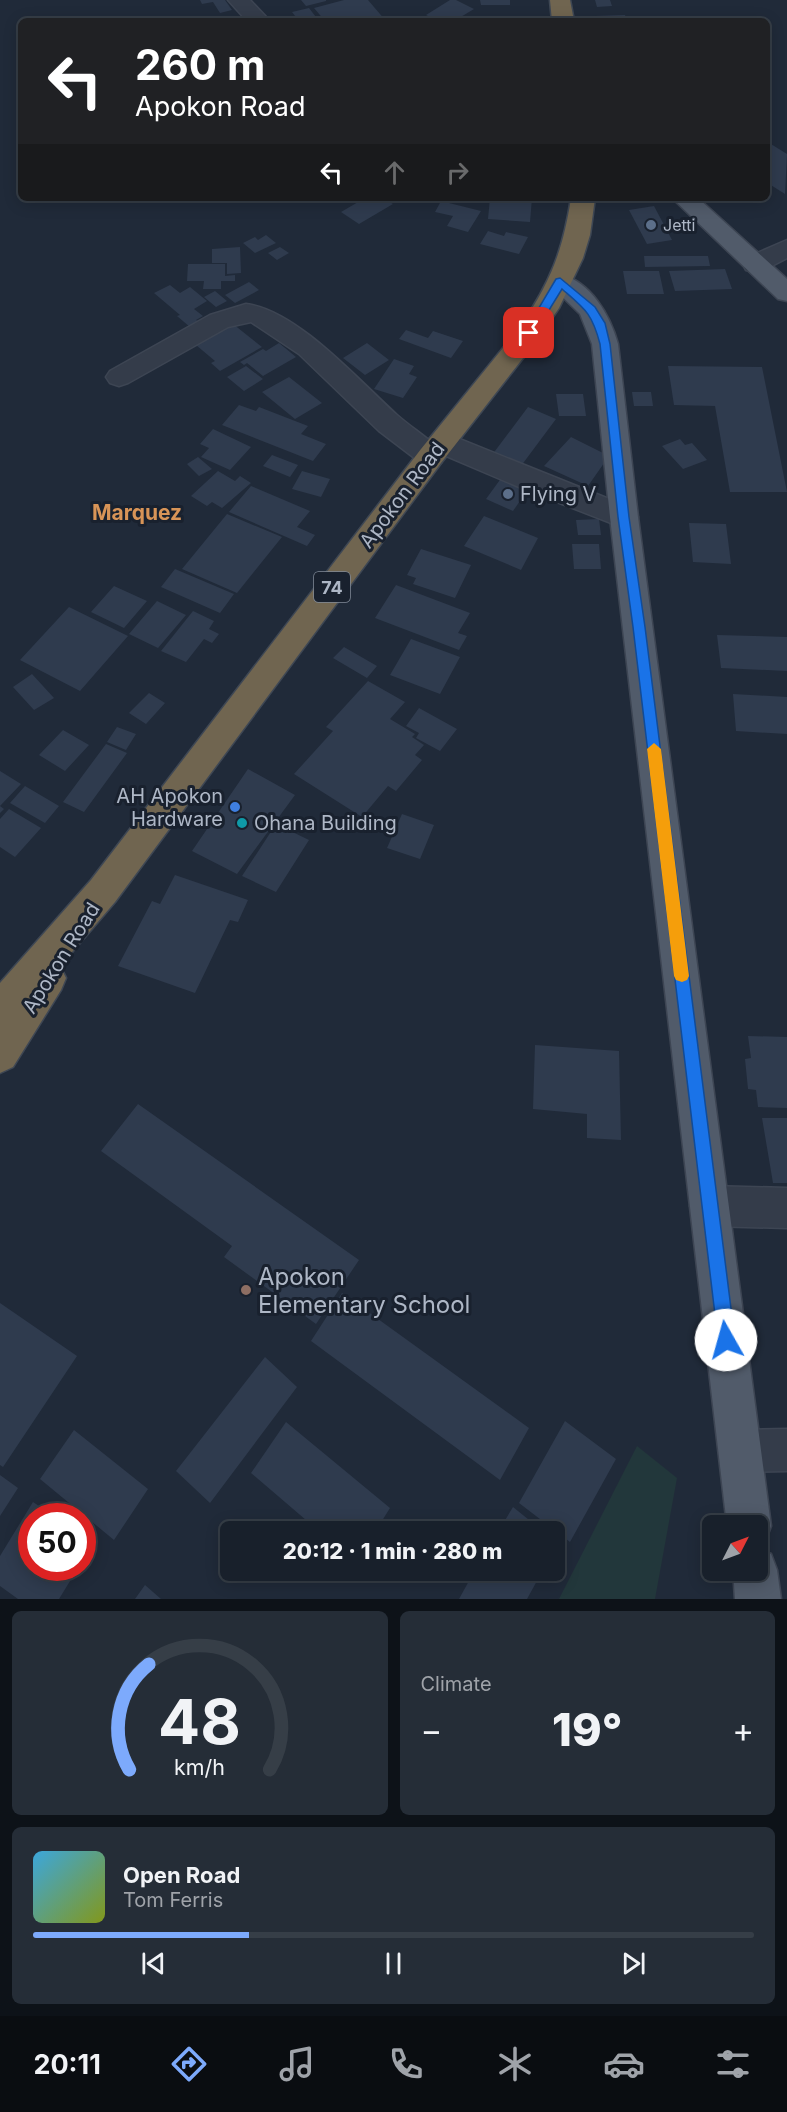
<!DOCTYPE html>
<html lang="en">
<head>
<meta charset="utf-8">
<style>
  :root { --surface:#18202b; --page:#252d37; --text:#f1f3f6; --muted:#9fa3a9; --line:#363e47; --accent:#7daafc }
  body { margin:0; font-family:Inter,sans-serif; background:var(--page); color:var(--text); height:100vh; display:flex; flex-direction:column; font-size:22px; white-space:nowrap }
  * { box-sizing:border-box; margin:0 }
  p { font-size:20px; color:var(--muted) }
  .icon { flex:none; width:33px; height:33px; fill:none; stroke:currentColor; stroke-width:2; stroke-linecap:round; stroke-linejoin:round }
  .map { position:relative; height:1599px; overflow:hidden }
  .side { display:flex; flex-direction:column; gap:12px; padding:12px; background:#0d1218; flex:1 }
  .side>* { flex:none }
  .banner { position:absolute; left:18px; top:18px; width:752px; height:183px; border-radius:9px; box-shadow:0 3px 15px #0003,0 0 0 2px var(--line); background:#202124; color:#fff; overflow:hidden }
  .needle { width:39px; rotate:48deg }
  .fabs { position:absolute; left:702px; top:1515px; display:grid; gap:12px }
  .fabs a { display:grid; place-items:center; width:66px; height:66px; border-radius:9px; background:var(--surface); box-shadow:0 3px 15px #0003,0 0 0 2px var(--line); font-size:30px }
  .speed { position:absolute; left:18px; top:1503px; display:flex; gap:12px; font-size:30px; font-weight:700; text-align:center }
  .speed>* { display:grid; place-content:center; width:78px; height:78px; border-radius:50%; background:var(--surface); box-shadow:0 3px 15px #0003,0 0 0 2px var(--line); line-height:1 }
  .speed .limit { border:9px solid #d22; background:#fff; color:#111 }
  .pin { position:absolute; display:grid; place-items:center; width:51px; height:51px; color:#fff; margin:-26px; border-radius:12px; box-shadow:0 3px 9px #0006 }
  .me { position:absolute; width:66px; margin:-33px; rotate:353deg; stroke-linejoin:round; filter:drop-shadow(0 0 4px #0008) }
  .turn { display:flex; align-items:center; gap:21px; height:126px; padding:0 18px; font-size:27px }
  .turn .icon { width:78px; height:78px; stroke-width:2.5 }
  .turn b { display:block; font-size:42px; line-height:51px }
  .lanes { display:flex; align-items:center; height:57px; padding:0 18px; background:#0003; justify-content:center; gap:30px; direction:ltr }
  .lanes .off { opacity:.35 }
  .big { font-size:45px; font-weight:800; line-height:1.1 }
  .side .widget { flex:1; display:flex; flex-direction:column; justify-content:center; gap:9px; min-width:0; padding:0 21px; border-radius:9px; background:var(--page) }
  .side .dial { align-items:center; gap:0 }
  .dial svg { height:156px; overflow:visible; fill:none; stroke:var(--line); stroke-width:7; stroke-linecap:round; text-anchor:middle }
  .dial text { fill:var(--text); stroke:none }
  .song { display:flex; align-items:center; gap:18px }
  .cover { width:72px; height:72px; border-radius:9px; background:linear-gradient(135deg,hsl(200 70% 55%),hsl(70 70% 35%)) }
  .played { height:6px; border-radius:3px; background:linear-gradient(90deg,var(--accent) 30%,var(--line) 30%) }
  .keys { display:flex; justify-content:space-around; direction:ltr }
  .heat { display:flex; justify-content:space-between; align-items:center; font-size:33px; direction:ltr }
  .side .tiles { flex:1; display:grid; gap:12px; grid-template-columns:1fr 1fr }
  .widget:last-child { grid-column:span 2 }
  .trip { position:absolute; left:220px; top:1521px; width:345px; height:60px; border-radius:9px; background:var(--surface); box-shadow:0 3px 15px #0003,0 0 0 2px var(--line); font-weight:800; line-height:60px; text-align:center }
  .tabs { display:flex; height:96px; justify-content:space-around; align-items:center; background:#0a0d11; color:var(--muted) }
  .tabs .icon { width:42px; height:42px }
  .tabs .on { color:var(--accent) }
  .tabs b { font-size:27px; color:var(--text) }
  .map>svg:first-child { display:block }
  .green { fill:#22373b }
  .building { fill:#2f3b4e }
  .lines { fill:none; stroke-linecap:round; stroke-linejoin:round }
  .minor-casing { stroke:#3d4553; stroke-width:3 }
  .major-casing { stroke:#3d4553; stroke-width:3 }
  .highway-casing { stroke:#3e4754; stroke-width:3 }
  .minor { fill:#343c4a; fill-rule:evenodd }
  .major { fill:#515b6a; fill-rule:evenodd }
  .highway { fill:#706550; fill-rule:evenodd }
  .route { fill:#1a73e8; stroke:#114b97; stroke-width:1.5 }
  .slow { fill:#f59e0b }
  .service-dot { fill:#5c6f8a; stroke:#19212e; stroke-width:2 }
  .shop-dot { fill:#3f7fe0; stroke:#19212e; stroke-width:2 }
  .culture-dot { fill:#0f9aa8; stroke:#19212e; stroke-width:2 }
  .education-dot { fill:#8d6e63; stroke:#19212e; stroke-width:2 }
  .labels { text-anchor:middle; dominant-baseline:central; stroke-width:6; stroke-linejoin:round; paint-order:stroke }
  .far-poi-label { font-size:16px; fill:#aeb7c6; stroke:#19212e; text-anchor:start }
  .shield { fill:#19212e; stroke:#818a98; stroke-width:1.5 }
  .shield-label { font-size:18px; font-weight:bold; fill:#aeb7c6 }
  .poi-label { font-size:20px; fill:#aeb7c6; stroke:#19212e; text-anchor:start }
  .street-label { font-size:20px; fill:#aeb7c6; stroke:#19212e }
  .neighbourhood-label { font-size:21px; font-weight:bold; fill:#d89457; stroke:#19212e }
  .near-poi-label { font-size:24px; fill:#aeb7c6; stroke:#19212e; text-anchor:start }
</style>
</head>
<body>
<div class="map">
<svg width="787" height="1599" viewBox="0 0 787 1599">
  <rect width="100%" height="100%" fill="#202a39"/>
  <path class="green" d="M637 1446 677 1478 655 1599H559Z"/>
  <path class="building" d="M200 0H225L232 10 220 13 213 2 202 4Z
    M301 0H326V1L306 6Z
    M344 0H368L386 21H325L314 8Z
    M450 0H456L474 9 454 21H438L426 15Z
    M480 0H510V5H481Z
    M595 0H610L612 6 597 7Z
    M309 8 319 21H299L292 12Z
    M625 15 627 21H596L595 16Z
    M766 141 787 154 785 194 766 182Z
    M365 198H383L393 204 359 224 341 212Z
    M490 198H532L530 222 488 219Z
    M441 201 481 211 468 232 447 226 453 216 435 212Z
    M654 206 672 240 647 244 629 210Z
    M488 231 504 236 506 232 528 237 519 254 480 244Z
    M266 235 276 243 255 253 243 243 255 237 258 240Z
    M240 247 241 273 227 274V263H212V249Z
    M280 247 289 253 277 260 268 253Z
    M644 256H708L710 266 645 267Z
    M188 264H225V276L235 275V281H221V289H203L204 281H187Z
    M725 269 732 289 675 291 669 271Z
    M623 271H659L664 294H627Z
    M249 282 259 290 235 303 225 295Z
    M170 285 180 293 190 287 207 301 194 309 203 316 196 320 200 322 190 327 177 316 180 315 154 293Z
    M215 291 227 301 216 307 204 297Z
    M233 324 262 347 220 371 211 363 215 361 196 345Z
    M406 330 428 338 433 331 463 341 451 358 399 339Z
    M279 343 296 357 263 376 247 363 244 365 240 362 263 349 266 351Z
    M367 343 389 360 365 375 343 358Z
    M394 359 414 366 409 374 417 377 403 398 374 389Z
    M246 366 263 379 244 391 227 377Z
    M668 366 762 367 787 492H730L715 406 674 405Z
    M289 377 322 403 295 419 262 392Z
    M632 392H651L653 406H634Z
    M556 394H583L586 416H559Z
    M239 405 256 411 259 407 308 426 301 434 326 444 313 461 222 425Z
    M528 407 556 419 521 466 492 455Z
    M213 429 251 447 230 470 201 457 209 448 200 444Z
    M571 437 609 456 588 486 544 466Z
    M680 439 685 445 692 443 707 460 683 469 662 446Z
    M272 455 298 465 290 477 263 466Z
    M198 457 212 469 199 476 187 464Z
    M218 471 235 481 240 476 251 483 222 508 212 502 207 506 191 496Z
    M302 471 330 479 321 497 292 489Z
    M502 477 529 488 513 511 486 499Z
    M251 486 310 511 297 527 315 535 307 546 229 512Z
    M227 514 282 537 237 593 182 569Z
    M484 516 538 538 521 570 464 546Z
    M599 519 601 535H578L576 520Z
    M689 523 726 524 731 564 693 562Z
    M572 544H599L601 569H574Z
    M421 549 471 565 455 598 413 584 416 578 407 575Z
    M175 569 234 594 220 613 161 587Z
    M396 585 470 613 458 633 467 636 459 650 375 618Z
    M114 586 147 601 124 628 91 612Z
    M157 601 186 615 158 648 129 634Z
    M69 607 128 636 80 691 20 660Z
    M193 611 214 621 209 629 219 634 212 643 204 639 186 662 161 651Z
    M717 635 787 637V671L721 668Z
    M411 639 460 657 440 694 390 675Z
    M344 647 377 666 367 678 333 658Z
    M32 674 54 698 34 710 13 687Z
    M368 681 405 702 390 719 415 734 412 737 424 745 415 755 422 760 396 791 388 786 362 817 294 774 333 731 326 727Z
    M149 693 165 703 146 724 129 713Z
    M733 694 787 697V734L736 731Z
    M419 708 457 729 440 751 416 738 419 733 406 726Z
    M117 727 136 734 126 750 107 742Z
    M63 730 89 745 65 771 39 755Z
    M106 744 127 753 84 812 63 802Z
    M248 769 295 795 237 874 192 851Z
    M0 771 21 784 0 806 4 809 0 813Z
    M25 786 59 806 45 823 10 803Z
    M9 809 41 828 15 857 0 847V819Z
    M402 814 434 825 420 859 387 848Z
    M276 824 309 840 276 892 242 876Z
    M175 875 248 900 238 922 230 920 195 993 118 966 152 901 160 904Z
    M748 1036 787 1037V1108L758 1107 756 1090 748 1089 745 1059 751 1058Z
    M535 1045 619 1051 621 1140 587 1138V1114L533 1109Z
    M138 1104 359 1260 316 1324 224 1257 232 1246 101 1151Z
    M762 1118H787V1183H773Z
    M342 1293 529 1428 500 1480 311 1341Z
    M0 1303 77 1356 3 1467 0 1465Z
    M265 1357 297 1387 210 1503 176 1471Z
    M565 1421 616 1459 570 1542 519 1503Z
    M286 1422 390 1508 375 1532H320L251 1473Z
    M74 1430 148 1489 114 1540 40 1479Z
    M0 1475 18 1488 0 1516Z
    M33 1502 54 1516H32V1568H78L59 1599H18L0 1586V1556Z
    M513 1507 544 1532H498Z
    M82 1537 92 1544 82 1560Z
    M475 1570H543L527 1599H459Z
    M145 1585 161 1599H135Z"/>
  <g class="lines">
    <defs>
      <path id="minor" d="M228 0H250L270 21H247Z
        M787 240V258L764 270 755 272 746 270 743 264 746 258Z
        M246 304C297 310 359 381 397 415 407 424 419 432 430 441L432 436 442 433 452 436 634 509 638 517 634 525 624 528 526 490 444 455 441 463 431 466 421 463 379 431 299 354 251 322 228 327 128 383 119 386 110 383 106 377 110 371 210 315Z
        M710 1186 787 1188V1228L710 1226 696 1220 690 1206 696 1192Z
        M787 1429V1471L740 1472 725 1466 719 1451 725 1436 740 1430Z"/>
      <path id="major" d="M672 198H698L787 279V301L778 299Z
        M560 274C591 282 610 315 618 344L638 517 771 1526 765 1542 758 1545V1526H727L610 517 592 344 580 314 547 282 551 276Z
        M758 1549 771 1554 777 1570 781 1599H735L733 1570H758Z"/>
      <path id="highway" d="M550 0H570L574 21H552Z
        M571 198H595L590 235 583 258 559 308 538 339 441 463 115 902 60 966 66 978 61 990 13 1067 0 1073V983L91 880 421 449 520 327C550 283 563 251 571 198Z"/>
    </defs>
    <use href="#minor" class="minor-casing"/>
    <use href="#major" class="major-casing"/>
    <use href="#highway" class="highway-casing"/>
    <use href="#minor" class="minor"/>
    <use href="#major" class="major"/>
    <use href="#highway" class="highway"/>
  </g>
  <path class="route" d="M560 278 595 307 605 323 610 344 629 517 645 627 735 1340 732 1346 726 1348 720 1346 718 1340 633 627 618 517 600 344C592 313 585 309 562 289L533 336 529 337 524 333 556 279Z"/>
  <path class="slow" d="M654 743 661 749 689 976 687 980 682 982 676 980 674 976 647 749Z"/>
  <g class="service-dot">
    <circle cx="651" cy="225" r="6"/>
    <circle cx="508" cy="494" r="6"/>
  </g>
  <circle class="shop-dot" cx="235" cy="807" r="6"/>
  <circle class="culture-dot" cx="242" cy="823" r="6"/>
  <circle class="education-dot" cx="246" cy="1290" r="6"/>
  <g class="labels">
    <g class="far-poi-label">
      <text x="663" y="225">Jetti</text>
    </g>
    <rect class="shield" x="314" y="572" width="36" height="30" rx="4.5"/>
    <g class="shield-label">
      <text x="332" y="587">74</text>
    </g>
    <g class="poi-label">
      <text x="520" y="494">Flying V</text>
      <text x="223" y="796" text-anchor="end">AH Apokon<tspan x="223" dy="23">Hardware</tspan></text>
      <text x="254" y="823">Ohana Building</text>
    </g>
    <g class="street-label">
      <text transform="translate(402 495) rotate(-53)">Apokon Road</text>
      <text transform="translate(61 958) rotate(-58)">Apokon Road</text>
    </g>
    <g class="neighbourhood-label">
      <text x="137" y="512">Marquez</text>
    </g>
    <g class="near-poi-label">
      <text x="258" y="1276">Apokon<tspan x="258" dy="28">Elementary School</tspan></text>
    </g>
  </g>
</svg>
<div class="fabs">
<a><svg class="needle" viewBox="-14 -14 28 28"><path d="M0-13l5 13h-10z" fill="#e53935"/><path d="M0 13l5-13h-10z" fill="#9fa3a9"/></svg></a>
</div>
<div class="speed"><div class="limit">50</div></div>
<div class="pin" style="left:529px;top:333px;background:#d93025"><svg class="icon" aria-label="arrive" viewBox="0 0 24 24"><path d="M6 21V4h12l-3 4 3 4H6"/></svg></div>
<svg class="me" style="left:726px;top:1340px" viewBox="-20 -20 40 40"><circle r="19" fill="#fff"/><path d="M0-13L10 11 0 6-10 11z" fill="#1a73e8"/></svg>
<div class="trip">20:12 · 1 min · 280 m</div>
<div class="banner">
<div class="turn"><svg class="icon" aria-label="left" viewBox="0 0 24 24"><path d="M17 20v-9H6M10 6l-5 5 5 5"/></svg><div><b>260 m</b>Apokon Road</div></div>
<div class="lanes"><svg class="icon" aria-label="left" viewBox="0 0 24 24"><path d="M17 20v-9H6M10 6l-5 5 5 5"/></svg><svg class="icon off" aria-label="ahead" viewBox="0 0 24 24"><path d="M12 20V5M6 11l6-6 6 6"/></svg><svg class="icon off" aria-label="right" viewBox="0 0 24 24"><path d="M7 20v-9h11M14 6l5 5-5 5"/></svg></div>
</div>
</div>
<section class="side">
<div class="tiles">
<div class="widget dial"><svg viewBox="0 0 100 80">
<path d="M14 69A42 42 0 1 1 86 69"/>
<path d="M14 69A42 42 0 0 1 24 15" stroke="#7daafc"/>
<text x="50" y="56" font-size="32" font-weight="700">48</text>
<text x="50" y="72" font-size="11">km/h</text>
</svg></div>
<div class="widget"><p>Climate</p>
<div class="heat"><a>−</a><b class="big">19°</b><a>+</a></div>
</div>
<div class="widget">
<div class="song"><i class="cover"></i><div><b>Open Road</b><p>Tom Ferris</p></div></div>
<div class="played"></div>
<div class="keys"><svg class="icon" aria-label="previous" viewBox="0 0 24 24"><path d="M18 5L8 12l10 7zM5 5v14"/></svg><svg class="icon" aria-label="pause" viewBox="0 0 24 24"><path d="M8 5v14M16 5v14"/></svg><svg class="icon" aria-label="next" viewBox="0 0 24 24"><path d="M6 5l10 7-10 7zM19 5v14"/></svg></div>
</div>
</div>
</section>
<nav class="tabs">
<b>20:11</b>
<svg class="icon on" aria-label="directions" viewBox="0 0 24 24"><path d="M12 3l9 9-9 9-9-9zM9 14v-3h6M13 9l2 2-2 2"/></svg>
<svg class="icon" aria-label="music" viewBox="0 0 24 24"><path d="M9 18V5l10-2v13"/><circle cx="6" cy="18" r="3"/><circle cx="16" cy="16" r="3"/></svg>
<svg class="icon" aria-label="phone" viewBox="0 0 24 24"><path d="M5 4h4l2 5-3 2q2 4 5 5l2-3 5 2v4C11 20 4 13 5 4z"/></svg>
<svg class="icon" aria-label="climate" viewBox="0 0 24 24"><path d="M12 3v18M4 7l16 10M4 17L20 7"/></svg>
<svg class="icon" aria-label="car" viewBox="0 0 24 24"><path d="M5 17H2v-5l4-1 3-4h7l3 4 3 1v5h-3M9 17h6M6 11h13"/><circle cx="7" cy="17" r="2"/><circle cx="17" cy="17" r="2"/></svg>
<svg class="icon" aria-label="filters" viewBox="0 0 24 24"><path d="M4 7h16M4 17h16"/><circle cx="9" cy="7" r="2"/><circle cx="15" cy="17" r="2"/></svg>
</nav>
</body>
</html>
